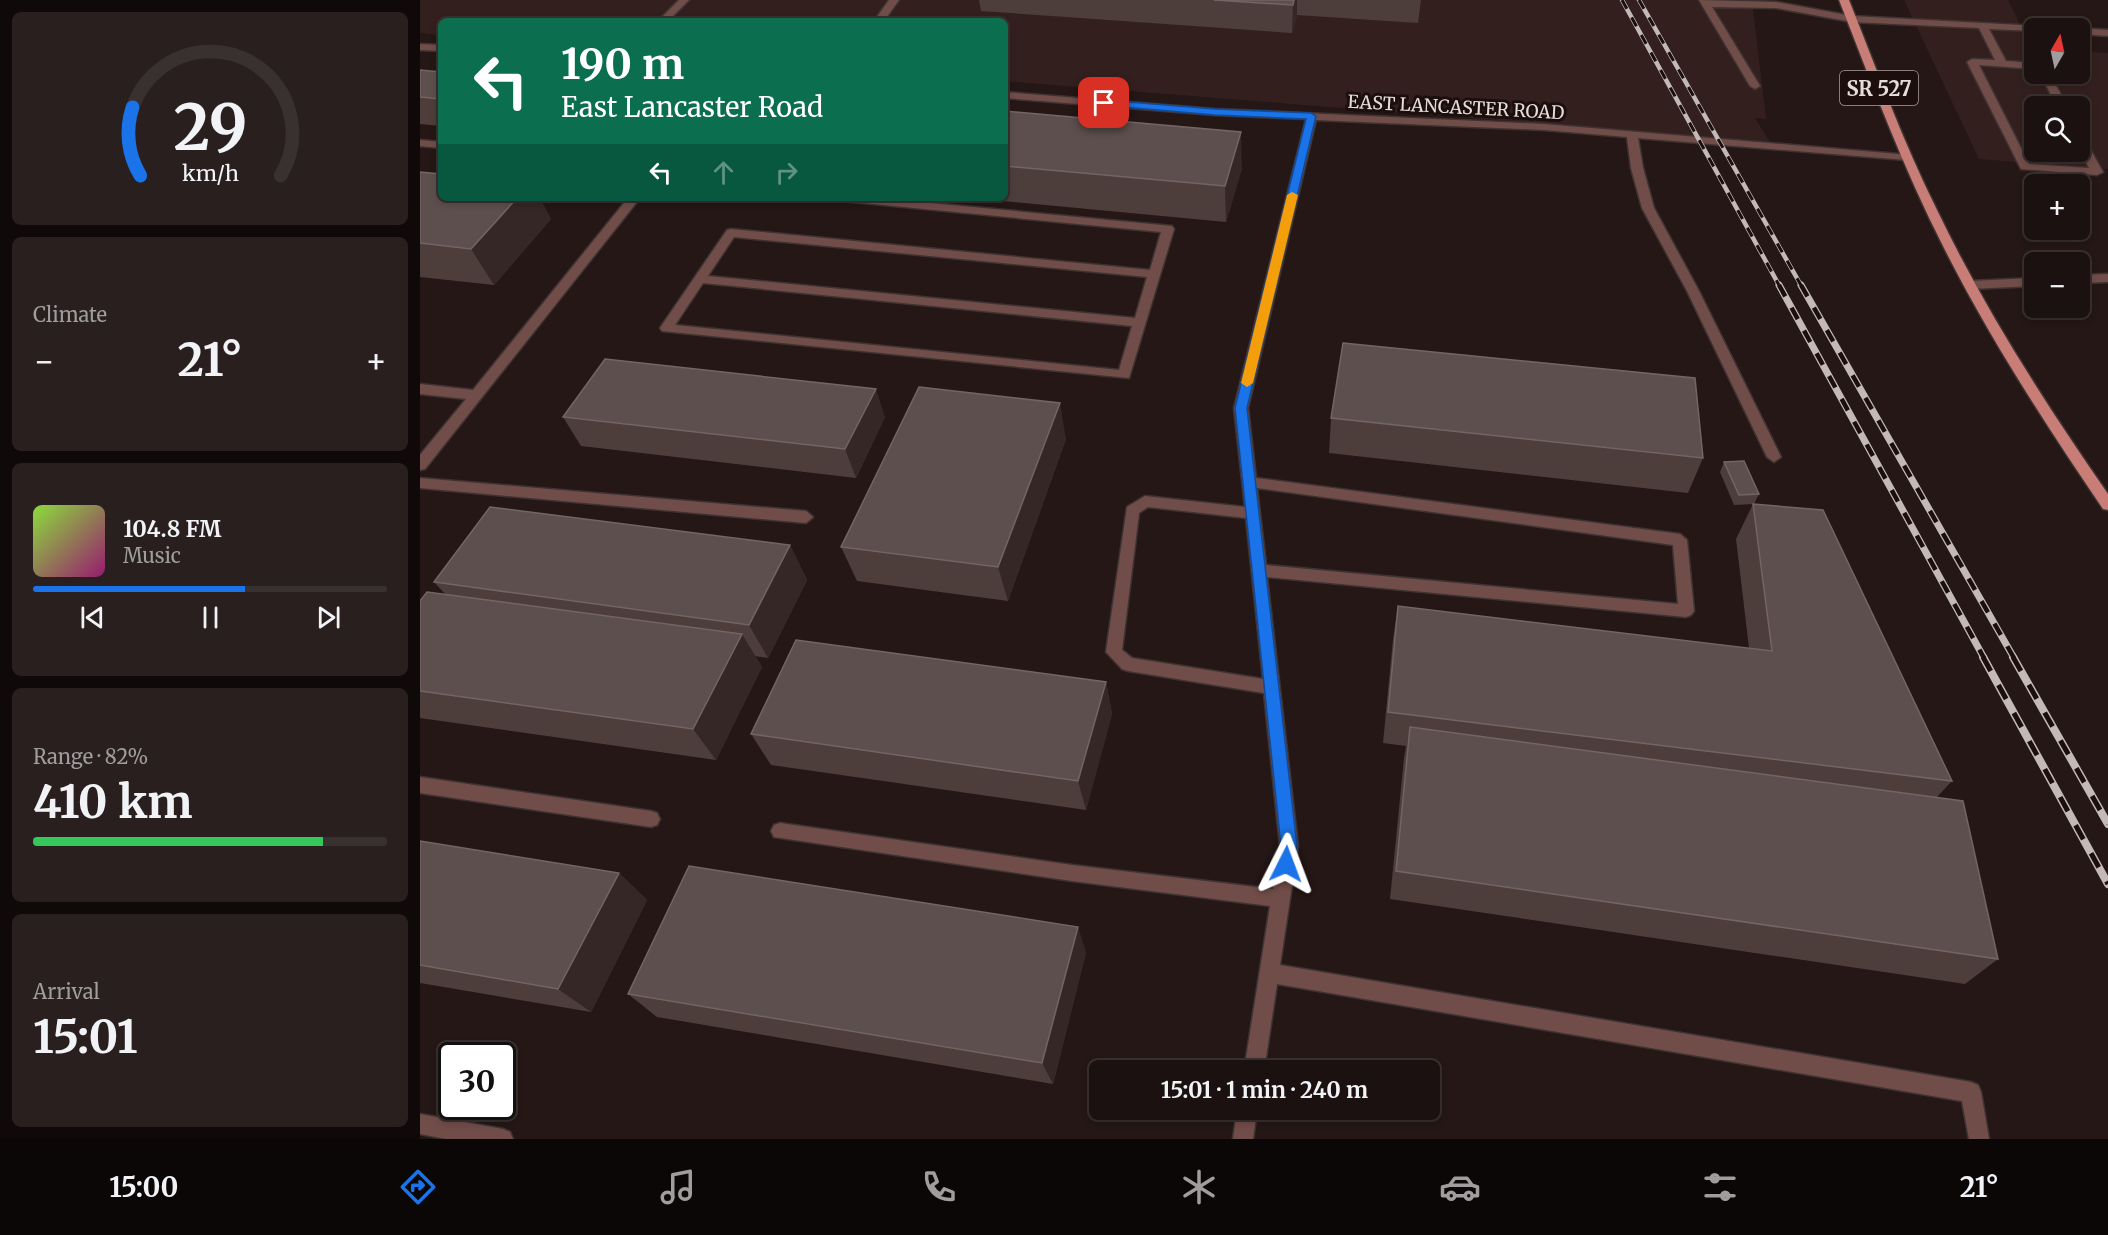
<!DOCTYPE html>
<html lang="en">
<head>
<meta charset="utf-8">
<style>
  :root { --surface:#1b1110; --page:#281f1e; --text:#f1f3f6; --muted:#a09d9f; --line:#393130; --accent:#1a73e8 }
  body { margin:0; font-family:Merriweather,serif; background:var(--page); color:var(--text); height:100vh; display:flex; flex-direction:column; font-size:22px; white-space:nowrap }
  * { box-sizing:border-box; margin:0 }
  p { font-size:20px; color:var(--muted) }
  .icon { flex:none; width:33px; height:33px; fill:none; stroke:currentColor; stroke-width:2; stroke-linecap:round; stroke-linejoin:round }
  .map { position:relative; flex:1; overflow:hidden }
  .drawer { display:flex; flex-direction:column; gap:12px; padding:12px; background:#0f0909; width:420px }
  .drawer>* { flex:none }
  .banner { position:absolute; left:18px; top:18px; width:570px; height:183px; border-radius:9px; box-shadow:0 3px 9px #0003,0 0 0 2px var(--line); background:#0b6e4f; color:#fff; overflow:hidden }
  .needle { width:39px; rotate:9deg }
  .fabs { position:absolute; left:1604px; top:18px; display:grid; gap:12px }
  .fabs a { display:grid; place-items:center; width:66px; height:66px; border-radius:9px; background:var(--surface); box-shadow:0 3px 9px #0003,0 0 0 2px var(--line); font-size:30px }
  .speed { position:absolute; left:18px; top:1042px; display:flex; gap:12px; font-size:30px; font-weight:700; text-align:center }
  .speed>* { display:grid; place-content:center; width:78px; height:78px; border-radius:50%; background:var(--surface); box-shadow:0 3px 9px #0003,0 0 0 2px var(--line); line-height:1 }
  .speed .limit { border:3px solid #111; border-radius:9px; background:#fff; color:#111 }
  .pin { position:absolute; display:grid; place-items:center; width:51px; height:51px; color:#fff; margin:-26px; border-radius:12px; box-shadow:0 3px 9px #0006 }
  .me { position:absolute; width:66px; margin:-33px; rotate:3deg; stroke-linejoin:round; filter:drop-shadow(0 0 4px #0008) }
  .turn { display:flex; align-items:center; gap:21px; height:126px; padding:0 24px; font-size:27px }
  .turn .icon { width:78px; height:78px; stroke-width:2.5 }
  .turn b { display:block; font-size:42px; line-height:51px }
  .lanes { display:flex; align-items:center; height:57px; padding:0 24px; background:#0003; justify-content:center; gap:30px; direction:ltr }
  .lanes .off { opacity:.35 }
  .big { font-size:45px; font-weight:700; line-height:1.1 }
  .drawer .tile { flex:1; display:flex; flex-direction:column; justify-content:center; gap:9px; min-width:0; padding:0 21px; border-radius:9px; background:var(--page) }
  .drawer .dial { align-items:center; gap:0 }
  .dial svg { height:156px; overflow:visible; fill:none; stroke:var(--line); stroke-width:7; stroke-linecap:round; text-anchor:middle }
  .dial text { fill:var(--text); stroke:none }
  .song { display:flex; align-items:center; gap:18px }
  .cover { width:72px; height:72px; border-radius:9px; background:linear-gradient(135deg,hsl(90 70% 55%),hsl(320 70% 35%)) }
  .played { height:6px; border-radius:3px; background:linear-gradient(90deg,var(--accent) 60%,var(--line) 60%) }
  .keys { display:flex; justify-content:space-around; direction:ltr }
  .heat { display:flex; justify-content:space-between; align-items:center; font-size:33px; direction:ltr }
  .charge { height:9px; border-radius:4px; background:linear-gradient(90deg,#34c759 82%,var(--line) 0) }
  .trip { position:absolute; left:669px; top:1060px; width:351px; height:60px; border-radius:9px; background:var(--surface); box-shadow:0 3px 9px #0003,0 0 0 2px var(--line); font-weight:700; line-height:60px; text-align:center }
  .tabs { display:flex; height:96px; justify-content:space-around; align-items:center; background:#0b0706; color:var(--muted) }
  .tabs .icon { width:42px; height:42px }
  .tabs .selected { color:var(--accent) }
  .tabs b { font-size:27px; color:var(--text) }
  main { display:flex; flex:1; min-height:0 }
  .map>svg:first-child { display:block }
  .built { fill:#33201e; fill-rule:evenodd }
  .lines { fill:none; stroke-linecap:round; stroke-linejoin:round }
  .minor-casing { stroke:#3f3332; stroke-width:3 }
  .major-casing { stroke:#3f3332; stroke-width:3 }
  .minor { fill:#714d49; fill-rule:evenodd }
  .major { fill:#c87d76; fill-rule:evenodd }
  .rail-far2-casing { stroke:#c3b9b7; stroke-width:4.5 }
  .rail-far1-casing { stroke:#c3b9b7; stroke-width:7 }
  .rail-casing { stroke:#c3b9b7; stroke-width:8 }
  .rail-far2 { stroke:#1b0e0d; stroke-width:3; stroke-dasharray:10; stroke-linecap:butt }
  .rail-far1 { stroke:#1b0e0d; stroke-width:4.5; stroke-dasharray:13; stroke-linecap:butt }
  .rail { stroke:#1b0e0d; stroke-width:5; stroke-dasharray:16; stroke-linecap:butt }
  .wall { fill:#4d3e3c }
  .shaded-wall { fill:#352726 }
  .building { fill:#5d4f4d; stroke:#726563; stroke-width:1.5 }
  .route { fill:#1a73e8; stroke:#114b97; stroke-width:1.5 }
  .slow { fill:#f59e0b }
  .labels { text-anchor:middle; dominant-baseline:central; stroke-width:6; stroke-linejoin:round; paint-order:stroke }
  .far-street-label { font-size:18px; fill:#e6dddb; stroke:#1b0e0d }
  .shield { fill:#1b0e0d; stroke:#a99f9d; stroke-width:1.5 }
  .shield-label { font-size:20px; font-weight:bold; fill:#e6dddb }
</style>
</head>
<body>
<main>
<section class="drawer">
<div class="tile dial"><svg viewBox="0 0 100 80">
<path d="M14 69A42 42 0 1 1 86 69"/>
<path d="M14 69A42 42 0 0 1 10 34" stroke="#1a73e8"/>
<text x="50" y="56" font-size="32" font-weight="700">29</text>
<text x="50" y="72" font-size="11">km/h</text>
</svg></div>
<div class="tile"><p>Climate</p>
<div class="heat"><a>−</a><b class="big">21°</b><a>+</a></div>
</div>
<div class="tile">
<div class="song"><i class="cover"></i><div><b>104.8 FM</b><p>Music</p></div></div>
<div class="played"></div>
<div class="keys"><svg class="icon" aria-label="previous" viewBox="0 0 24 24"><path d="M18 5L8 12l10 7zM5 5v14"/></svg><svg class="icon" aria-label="pause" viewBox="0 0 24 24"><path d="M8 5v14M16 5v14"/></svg><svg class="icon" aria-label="next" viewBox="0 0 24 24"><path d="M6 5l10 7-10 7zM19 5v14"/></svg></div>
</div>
<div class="tile"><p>Range · 82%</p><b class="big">410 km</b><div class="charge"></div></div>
<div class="tile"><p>Arrival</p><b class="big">15:01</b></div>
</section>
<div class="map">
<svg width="1688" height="1139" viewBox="0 0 1688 1139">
  <rect width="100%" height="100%" fill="#241716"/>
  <path class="built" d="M0 0H1332L1346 119 1335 118 1350 142 585 81V21H21V35L0 33Z
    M1484 0H1588L1611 47 1614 48V74H1659V51L1688 53V169L1559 159ZM1614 106H1659V152H1614Z"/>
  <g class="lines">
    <defs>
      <path id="minor" d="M259 0H269L248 21H238Z
        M469 0H479L464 21H454Z
        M1279 0 1356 2 1432 16 1621 26 1623 28H1614V31L1569 29 1586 61 1614 63V69L1559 65 1609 164 1669 168 1659 148V135L1664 138 1683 172 1677 175 1601 169 1547 62 1552 59 1575 60 1559 28 1432 22 1356 8 1292 7 1340 86 1335 89 1330 86Z
        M1657 28H1659L1688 30V36L1659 34Z
        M0 44 21 45V51L0 50Z
        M1620 74H1630L1647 106H1637Z
        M585 92 795 109 1124 124 1490 155 1491 157 1486 160 1218 138 1223 168 1234 208 1279 291 1361 457 1354 462 1347 457 1267 291 1222 208 1211 168 1207 137 1124 130 896 120 828 408 836 478 1260 534 1267 540 1274 611 1271 615 1266 617 847 577 878 846 860 965 1551 1082 1558 1085 1561 1092 1569 1139H1549L1542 1101 857 984 844 1071H824L850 906 652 881 354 837 351 831 354 825 360 823 652 865 853 889 860 846 844 693 708 671 702 669 686 652 707 507 725 496 825 507 814 408 886 119 795 115 585 98ZM837 488 1253 545 1258 604 846 565ZM728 507 826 518 843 679 712 658 702 650 719 513Z
        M0 140 21 142V148L0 146Z
        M208 198H220L5 469 0 470V455L46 399 0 394V384L53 390Z
        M416 198H458L752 226 754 229 709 378 242 331 240 328 307 230 311 229 730 270 741 232 422 201ZM314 237 727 277 715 318 288 276ZM283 283 712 326 699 370 255 325Z
        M1688 274V282L1659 283V275Z
        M1614 278V286L1550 289 1544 285 1550 281Z
        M0 478 386 511 393 517 386 523 0 488Z
        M0 777 231 811 237 813 240 819 237 825 231 827 0 793Z
        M817 1110H837L833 1139H813Z
        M0 1114 83 1129 90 1132 93 1139H26L0 1134Z"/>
      <path id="major" d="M1419 0H1429C1457 70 1483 142 1517 210 1565 310 1625 403 1688 494V510L1683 509C1626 425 1570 339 1524 248 1483 168 1452 84 1419 0Z"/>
    </defs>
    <use href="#minor" class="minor-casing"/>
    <use href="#major" class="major-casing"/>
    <use href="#minor" class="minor"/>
    <use href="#major" class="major"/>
    <defs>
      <path id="rail-far2" d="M1202 0 1360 287
        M1219 0 1382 287"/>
      <path id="rail-far1" d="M1359 285 1564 658
        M1381 285 1594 658"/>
      <path id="rail" d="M1563 657 1688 884
        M1593 657 1688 824"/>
    </defs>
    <use href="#rail-far2" class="rail-far2-casing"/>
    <use href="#rail-far1" class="rail-far1-casing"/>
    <use href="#rail" class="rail-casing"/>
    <use href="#rail-far2" class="rail-far2"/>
    <use href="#rail-far1" class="rail-far1"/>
    <use href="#rail" class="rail"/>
  </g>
  <path class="wall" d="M559 0H1001L998 23 877 15 872 33 561 11Z
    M0 70 21 72V126L0 124Z
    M585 111 822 168 806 222 551 198H585Z
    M0 172 131 219 74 285 0 277Z
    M143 417H465L436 478 161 446Z
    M911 418 1283 458 1268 493 909 453Z
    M646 439 588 601 437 581 421 547Z
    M1304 462 1339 494 1334 504 1314 505 1300 472Z
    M1333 504 1532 781 1516 798 1578 959 1545 984 970 899 984 758 986 746 963 743 973 639 978 606 1329 648 1316 539Z
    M370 545 387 580 348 658 335 656 342 667 296 760 0 718V601L26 595 14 582Z
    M686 682 692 714 666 810 351 765 331 734Z
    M0 841 199 873 227 900 171 1012 0 983Z
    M666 952 633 1084 237 1017 208 994Z"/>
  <path class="shaded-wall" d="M874 0H877V15L872 33 873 5Z
    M821 132 822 168 806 222 805 186Z
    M97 198H120L131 219 74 285 51 249Z
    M456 389 465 417 436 478 425 449Z
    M640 403 646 439 588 601 578 567Z
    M370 545 387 580 348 658 329 625Z
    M322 634 342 667 296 760 273 729Z
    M686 682 692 714 666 810 658 781Z
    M199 873 227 900 171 1012 138 989Z
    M658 927 666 952 633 1084 622 1063Z"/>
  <path class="building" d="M794 0H874L873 5Z
    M0 70 21 72V99L0 97Z
    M585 111 821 132 805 186 585 166Z
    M0 172 21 174V198H97L51 249 0 243Z
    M923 343 1275 378 1283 458 911 418Z
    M185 359 456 389 425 449 143 417Z
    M499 387 640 403 578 567 421 547Z
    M1324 461 1339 494 1319 495 1304 462Z
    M1333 504 1403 510 1532 781 968 712 978 606 1352 651Z
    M70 507 370 545 329 625 14 582Z
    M7 592 322 634 273 729 0 691V601Z
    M376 640 686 682 658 781 331 734Z
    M990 727 1543 801 1578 959 976 871Z
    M0 841 199 873 138 989 0 965Z
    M269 866 658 927 622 1063 208 994Z"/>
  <path class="route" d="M684 100 795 109 891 113 896 116 827 408 877 846 872 869 866 871 860 869 858 864 861 846 815 408 886 119 795 115 680 105 679 103Z"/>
  <path class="slow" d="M872 192 878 195 833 383 827 387 821 383 867 195Z"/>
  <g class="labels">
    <g class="far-street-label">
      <text transform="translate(1036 107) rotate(3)">EAST LANCASTER ROAD</text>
    </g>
    <rect class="shield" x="1420" y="71" width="78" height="34" rx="4.5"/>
    <g class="shield-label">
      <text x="1459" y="88">SR 527</text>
    </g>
  </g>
</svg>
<div class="fabs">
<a><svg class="needle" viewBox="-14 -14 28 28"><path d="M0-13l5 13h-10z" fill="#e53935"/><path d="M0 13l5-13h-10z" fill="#a09d9f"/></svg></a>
<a><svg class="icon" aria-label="search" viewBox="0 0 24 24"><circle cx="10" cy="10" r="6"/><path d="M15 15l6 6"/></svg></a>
<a>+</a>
<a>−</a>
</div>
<div class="speed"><div class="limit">30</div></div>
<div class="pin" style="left:684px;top:103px;background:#d93025"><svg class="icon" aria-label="arrive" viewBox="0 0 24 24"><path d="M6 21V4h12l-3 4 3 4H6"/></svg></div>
<svg class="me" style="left:866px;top:864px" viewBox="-20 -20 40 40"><path d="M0-17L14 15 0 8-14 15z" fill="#1a73e8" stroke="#fff" stroke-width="4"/></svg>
<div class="trip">15:01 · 1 min · 240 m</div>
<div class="banner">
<div class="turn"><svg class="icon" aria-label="left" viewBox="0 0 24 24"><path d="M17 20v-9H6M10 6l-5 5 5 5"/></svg><div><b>190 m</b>East Lancaster Road</div></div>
<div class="lanes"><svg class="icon" aria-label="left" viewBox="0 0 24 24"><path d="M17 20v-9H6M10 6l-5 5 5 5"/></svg><svg class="icon off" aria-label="ahead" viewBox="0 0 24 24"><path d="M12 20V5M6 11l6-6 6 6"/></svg><svg class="icon off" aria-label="right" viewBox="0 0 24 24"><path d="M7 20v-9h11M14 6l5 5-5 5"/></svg></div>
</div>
</div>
</main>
<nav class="tabs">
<b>15:00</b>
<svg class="icon selected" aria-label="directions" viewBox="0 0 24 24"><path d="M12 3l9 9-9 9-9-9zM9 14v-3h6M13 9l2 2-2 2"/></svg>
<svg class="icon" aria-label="music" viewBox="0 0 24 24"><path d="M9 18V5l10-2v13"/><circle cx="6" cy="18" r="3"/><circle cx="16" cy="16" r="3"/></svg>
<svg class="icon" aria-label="phone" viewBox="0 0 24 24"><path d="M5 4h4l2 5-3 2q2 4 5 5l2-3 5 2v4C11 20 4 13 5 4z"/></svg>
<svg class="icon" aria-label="climate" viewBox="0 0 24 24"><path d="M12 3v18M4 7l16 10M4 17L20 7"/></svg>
<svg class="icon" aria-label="car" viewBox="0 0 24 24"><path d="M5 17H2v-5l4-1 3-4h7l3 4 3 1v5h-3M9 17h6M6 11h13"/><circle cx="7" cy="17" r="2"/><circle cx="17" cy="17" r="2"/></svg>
<svg class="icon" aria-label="filters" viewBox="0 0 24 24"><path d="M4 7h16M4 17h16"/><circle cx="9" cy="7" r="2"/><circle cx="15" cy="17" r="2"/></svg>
<b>21°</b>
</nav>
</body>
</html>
